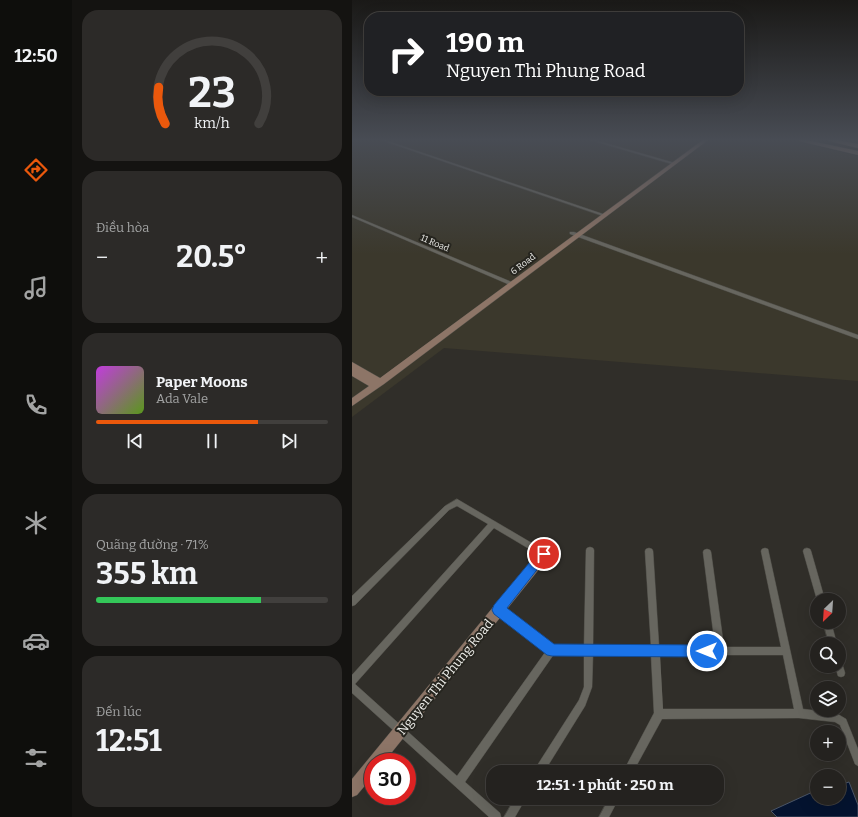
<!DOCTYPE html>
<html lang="vi">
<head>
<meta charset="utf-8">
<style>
  :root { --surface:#24221f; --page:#2c2a28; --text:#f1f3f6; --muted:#a3a4a4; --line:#413f3d; --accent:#ea580c }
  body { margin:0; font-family:Bitter,serif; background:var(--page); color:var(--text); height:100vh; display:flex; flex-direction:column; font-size:15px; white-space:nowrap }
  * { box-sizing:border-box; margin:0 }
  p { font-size:13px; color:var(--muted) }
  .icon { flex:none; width:22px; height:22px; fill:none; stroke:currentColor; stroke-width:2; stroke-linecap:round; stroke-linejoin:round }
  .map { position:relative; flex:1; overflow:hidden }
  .sheet { display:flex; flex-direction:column; gap:10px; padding:10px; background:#141311; width:280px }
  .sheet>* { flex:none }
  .top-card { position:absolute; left:12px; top:12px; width:380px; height:84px; border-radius:16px; box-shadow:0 4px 16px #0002,0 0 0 1px var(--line); background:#202124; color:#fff; overflow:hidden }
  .needle { width:26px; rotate:205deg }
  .buttons { position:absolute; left:458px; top:593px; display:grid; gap:8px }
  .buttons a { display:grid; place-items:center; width:36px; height:36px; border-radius:50%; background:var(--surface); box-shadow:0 4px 16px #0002,0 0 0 1px var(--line); font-size:20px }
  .speed { position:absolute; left:12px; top:753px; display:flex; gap:8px; font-size:20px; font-weight:700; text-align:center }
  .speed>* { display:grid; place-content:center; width:52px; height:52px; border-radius:50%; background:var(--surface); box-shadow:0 4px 16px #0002,0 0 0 1px var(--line); line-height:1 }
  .speed .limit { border:6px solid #d22; background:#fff; color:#111 }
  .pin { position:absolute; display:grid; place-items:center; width:34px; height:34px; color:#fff; margin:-17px; border:2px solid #fff; border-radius:50%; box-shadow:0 1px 4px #0007 }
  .me { position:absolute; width:44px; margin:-22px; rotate:270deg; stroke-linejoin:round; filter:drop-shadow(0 0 3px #0008) }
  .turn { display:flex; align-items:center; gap:14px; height:84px; padding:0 16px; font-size:18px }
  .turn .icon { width:52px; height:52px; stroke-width:2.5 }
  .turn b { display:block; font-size:28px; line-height:34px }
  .big { font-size:30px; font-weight:700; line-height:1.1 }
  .sheet .widget { flex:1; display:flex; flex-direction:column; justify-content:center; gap:6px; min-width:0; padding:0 14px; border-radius:16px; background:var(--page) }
  .sheet .dial { align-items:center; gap:0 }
  .dial svg { height:104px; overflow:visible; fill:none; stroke:var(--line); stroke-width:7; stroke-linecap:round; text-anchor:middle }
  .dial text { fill:var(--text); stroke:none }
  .song { display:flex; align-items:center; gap:12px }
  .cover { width:48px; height:48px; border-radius:6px; background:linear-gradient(135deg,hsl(290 70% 55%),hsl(90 70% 35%)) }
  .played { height:4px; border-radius:2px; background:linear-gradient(90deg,var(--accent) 70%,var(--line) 70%) }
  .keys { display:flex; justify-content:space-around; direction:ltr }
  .heat { display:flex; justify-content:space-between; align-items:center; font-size:22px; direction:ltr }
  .charge { height:6px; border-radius:3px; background:linear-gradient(90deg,#34c759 71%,var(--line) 0) }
  .trip { position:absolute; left:134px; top:765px; width:238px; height:40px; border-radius:16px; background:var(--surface); box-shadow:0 4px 16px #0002,0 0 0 1px var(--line); font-weight:700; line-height:40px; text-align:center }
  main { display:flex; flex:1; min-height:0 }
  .dock { display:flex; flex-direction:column; width:72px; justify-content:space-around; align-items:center; background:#0e0e0c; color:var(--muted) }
  .dock .icon { width:28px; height:28px }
  .dock .current { color:var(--accent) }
  .dock b { font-size:18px; color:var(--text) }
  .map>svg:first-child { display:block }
  .built { fill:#3b382c }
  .water { fill:#04132f; stroke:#4a5567 }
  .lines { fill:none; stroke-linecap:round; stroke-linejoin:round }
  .street-casing { stroke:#4c4b45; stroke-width:1 }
  .secondary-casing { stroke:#4c4b45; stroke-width:1 }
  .street { fill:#67665f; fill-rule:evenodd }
  .secondary { fill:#8d7567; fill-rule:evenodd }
  .route { fill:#1a73e8; stroke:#114b97 }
  .labels { text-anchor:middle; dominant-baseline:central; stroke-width:4; stroke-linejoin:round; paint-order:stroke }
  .far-street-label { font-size:9px; fill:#efefeb; stroke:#26251f }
  .near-street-label { font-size:13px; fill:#efefeb; stroke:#26251f }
</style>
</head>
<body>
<main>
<nav class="dock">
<b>12:50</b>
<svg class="icon current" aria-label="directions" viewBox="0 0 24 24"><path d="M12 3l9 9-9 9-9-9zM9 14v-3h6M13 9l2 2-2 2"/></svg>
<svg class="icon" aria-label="music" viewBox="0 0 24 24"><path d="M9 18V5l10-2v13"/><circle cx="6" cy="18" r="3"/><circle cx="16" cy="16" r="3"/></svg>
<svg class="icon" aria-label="phone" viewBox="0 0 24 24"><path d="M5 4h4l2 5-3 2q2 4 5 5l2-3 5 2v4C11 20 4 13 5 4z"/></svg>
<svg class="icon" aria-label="climate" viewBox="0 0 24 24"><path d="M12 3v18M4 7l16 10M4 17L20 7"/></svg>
<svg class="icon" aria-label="car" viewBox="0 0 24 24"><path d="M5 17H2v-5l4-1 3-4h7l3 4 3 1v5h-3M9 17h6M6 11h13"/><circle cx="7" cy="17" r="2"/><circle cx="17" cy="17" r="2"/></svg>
<svg class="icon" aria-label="filters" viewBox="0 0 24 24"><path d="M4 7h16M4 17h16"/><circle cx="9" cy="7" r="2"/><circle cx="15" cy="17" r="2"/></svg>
</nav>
<section class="sheet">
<div class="widget dial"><svg viewBox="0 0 100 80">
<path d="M14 69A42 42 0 1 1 86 69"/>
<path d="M14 69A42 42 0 0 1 9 41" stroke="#ea580c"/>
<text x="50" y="56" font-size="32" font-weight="700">23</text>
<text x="50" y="72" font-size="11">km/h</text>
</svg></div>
<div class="widget"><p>Điều hòa</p>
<div class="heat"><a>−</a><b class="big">20.5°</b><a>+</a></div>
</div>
<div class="widget">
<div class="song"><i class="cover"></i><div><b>Paper Moons</b><p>Ada Vale</p></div></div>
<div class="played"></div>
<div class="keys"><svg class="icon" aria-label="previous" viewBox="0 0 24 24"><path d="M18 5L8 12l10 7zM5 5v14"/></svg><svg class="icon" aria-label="pause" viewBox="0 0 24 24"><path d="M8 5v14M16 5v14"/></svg><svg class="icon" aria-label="next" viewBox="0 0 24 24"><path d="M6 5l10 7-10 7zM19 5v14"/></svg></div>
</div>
<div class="widget"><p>Quãng đường · 71%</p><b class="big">355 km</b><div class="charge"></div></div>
<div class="widget"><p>Đến lúc</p><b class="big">12:51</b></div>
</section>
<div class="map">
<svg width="506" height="817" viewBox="0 0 506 817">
  <rect width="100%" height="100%" fill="#302e29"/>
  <path class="built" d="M0 140H438L506 156V381L92 348 0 417Z"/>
  <path class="water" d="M497 782 506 805V817H425L419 811 465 790V798H487V785Z"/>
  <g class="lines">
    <defs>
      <path id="street" d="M29 140H33L254 215 251 216Z
        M238 140H243L323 163 320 164Z
        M0 215 162 283V285H158L0 217Z
        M218 232H222L506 335V339L218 234Z
        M105 499 195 552 196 554 195 556 192 557 189 556 142 528 3 684 105 776 194 651 143 613 142 610 143 607 146 606 149 607 201 646H232L234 550 235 548 238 547 241 548 242 550 241 646H299L293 551 294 549 297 548 300 549 301 551 307 646H363L351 552 352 550 355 549 358 550 359 552 372 647H429L409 551 410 549 413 548 416 549 451 709 484 713 494 719 506 749V766L503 764 488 725 483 722 447 718 310 719 281 772H271L302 713 299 655 241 654 240 687 233 706 192 772H181L227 700 232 687V654H202L113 782 148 813 149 817H137L0 693V675L136 524 105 506 97 510 3 605 0 606V596L93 506ZM308 655H431L442 709H311Z
        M455 548 458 549 459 551 473 600H465L451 551 452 549Z
        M471 622H479L485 644H477Z
        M487 662 490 663 493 673 492 676 489 677 486 676 483 666H487Z
        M163 798H174L163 817H152Z
        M257 798H267L257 817H247Z"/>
      <path id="secondary" d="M351 140H356L32 384 0 406V398L17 386 0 376V362L28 378Z
        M447 140H454L506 151V155L447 141Z
        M477 140H484L506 144V148L477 141Z
        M192 549 196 550 198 554 196 558 32 762H21V776L5 795 0 797V779L188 550Z"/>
    </defs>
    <use href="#street" class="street-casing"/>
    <use href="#secondary" class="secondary-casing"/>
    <use href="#street" class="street"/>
    <use href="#secondary" class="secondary"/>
  </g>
  <linearGradient id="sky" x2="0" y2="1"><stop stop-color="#1a1917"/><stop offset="0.55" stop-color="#484c54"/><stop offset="1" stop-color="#484c54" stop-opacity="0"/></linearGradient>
  <rect width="506" height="254" fill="url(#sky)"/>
  <path class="route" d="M192 548 195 550 197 554 195 557 155 608 202 644 355 645 359 647 361 651 359 656 355 657 200 656 195 655 142 614 140 610 142 605 188 550Z"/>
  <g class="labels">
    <g class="far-street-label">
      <text transform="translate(83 243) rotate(23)">11 Road</text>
      <text transform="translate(171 264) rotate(-37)">6 Road</text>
    </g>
    <g class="near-street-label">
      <text transform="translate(93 677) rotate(-51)">Nguyen Thi Phung Road</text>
    </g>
  </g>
</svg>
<div class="buttons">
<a><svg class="needle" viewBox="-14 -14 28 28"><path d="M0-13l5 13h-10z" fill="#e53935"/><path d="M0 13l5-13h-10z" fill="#a3a4a4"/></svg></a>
<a><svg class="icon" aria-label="search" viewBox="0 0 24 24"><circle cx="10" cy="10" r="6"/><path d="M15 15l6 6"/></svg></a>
<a><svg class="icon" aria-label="layers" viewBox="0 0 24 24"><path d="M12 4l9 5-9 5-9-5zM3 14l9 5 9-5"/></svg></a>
<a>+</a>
<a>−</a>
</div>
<div class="speed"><div class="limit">30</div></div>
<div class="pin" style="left:192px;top:554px;background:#d93025"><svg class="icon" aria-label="arrive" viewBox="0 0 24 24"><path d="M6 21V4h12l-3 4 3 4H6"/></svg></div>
<svg class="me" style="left:355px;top:651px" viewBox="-20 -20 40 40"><circle r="17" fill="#1a73e8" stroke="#fff" stroke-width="3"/><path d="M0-11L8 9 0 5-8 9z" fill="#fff"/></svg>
<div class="trip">12:51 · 1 phút · 250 m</div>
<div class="top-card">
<div class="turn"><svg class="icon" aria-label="right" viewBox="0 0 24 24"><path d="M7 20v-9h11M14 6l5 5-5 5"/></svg><div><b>190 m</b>Nguyen Thi Phung Road</div></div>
</div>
</div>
</main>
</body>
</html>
